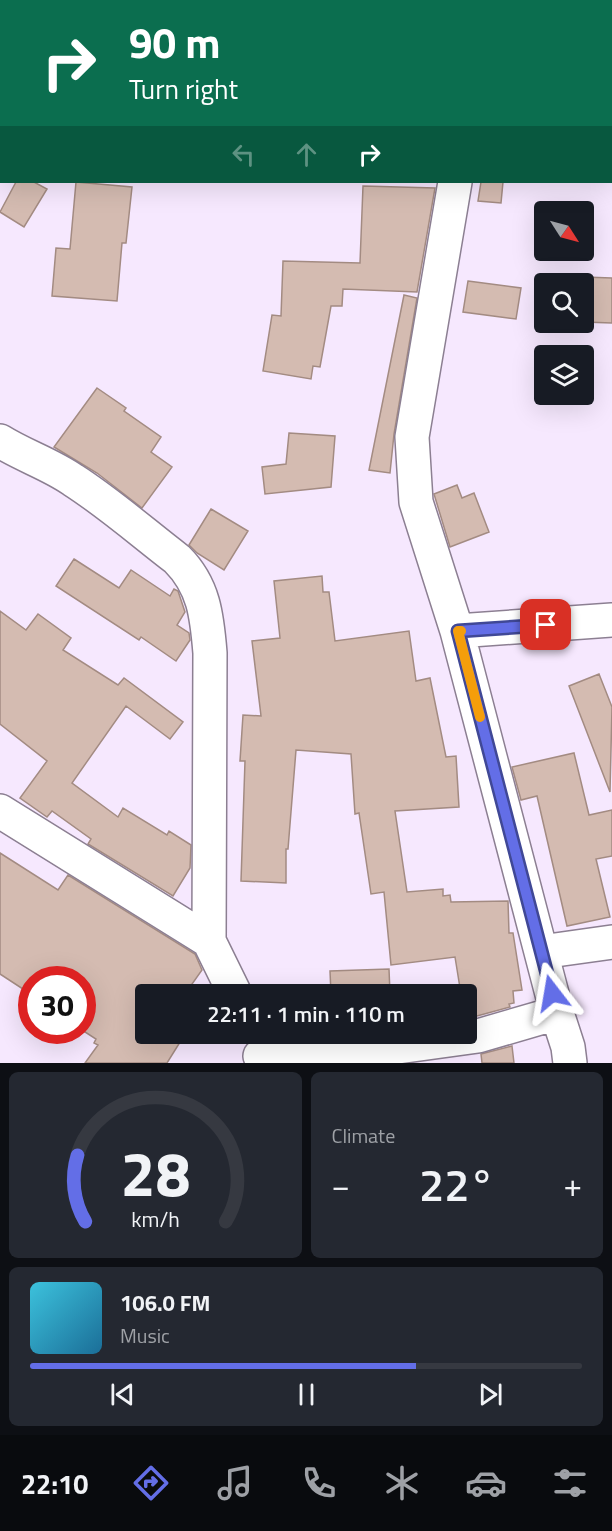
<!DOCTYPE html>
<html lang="en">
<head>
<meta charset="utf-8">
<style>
  :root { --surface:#171b24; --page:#242831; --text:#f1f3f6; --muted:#9ea1a6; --line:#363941; --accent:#636ee7 }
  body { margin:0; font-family:"Titillium Web",sans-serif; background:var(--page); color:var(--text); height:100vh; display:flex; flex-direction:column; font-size:22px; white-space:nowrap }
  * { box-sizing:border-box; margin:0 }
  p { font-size:20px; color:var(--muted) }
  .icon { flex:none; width:33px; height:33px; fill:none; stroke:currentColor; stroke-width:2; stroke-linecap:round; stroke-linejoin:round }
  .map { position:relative; height:1063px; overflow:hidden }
  .side { display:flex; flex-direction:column; gap:9px; padding:9px; background:#0d0f14; flex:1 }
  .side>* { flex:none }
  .hud { position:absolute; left:0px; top:0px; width:612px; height:183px; box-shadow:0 6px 24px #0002; background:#0b6e4f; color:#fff; overflow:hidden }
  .needle { width:39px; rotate:126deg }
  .fabs { position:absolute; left:534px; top:201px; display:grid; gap:12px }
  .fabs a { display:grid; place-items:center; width:60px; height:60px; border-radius:6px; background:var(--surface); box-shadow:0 6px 24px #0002; font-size:30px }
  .speed { position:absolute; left:18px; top:966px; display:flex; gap:12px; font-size:30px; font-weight:700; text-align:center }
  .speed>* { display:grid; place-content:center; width:78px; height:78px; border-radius:50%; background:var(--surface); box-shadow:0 6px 24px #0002; line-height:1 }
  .speed .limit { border:9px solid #d22; background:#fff; color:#111 }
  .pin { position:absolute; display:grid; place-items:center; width:51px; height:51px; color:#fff; margin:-26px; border-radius:12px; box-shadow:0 3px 9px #0006 }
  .me { position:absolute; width:66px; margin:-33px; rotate:346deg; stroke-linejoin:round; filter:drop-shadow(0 0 4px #0008) }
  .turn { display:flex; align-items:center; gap:21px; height:126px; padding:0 30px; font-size:27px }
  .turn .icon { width:78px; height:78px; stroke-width:2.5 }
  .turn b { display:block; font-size:42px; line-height:51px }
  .lanes { display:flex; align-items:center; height:57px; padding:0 30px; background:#0003; justify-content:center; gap:30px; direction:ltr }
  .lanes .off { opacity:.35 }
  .big { font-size:45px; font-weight:600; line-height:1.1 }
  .side .tile { flex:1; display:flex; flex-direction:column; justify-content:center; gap:9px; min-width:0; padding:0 21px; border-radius:9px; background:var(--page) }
  .side .dial { align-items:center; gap:0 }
  .dial svg { height:156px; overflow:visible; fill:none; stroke:var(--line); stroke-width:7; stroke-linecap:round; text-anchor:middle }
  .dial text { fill:var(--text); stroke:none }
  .song { display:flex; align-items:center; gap:18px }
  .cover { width:72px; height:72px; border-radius:9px; background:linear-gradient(135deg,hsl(190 70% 55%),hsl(200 70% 35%)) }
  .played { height:6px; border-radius:3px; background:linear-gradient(90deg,var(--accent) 70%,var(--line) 70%) }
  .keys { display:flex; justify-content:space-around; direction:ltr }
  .heat { display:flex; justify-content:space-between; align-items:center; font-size:33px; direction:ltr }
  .side .tiles { flex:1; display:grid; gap:9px; grid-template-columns:1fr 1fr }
  .tile:last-child { grid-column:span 2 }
  .trip { position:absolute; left:135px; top:984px; width:342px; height:60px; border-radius:6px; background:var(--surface); box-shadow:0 6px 24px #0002; font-weight:600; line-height:60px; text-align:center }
  .tabs { display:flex; height:96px; justify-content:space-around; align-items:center; background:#090b0e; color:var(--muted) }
  .tabs .icon { width:42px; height:42px }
  .tabs .active { color:var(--accent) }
  .tabs b { font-size:27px; color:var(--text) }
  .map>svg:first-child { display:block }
  .building { fill:#d4bbb1; stroke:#a38b82; stroke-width:1.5 }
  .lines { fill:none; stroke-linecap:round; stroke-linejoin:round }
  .minor-casing { stroke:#8c7f92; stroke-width:36 }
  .minor { stroke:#fff; stroke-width:33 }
  .route-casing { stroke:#404896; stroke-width:15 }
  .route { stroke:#636ee7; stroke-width:10 }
  .slow { stroke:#f59e0b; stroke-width:10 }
</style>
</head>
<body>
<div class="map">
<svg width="612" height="1063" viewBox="0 0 612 1063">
  <rect width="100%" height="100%" fill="#f6e8fe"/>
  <path class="building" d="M16 182H34L47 189 24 227 0 212Z
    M76 182 132 187 126 243H122L117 301 52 296 56 248 70 249Z
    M481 182H503L501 203 478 201Z
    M363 186 435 188 417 292 343 289 342 306H331L320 367 313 366 311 379 263 371 272 315 281 316 283 261 360 263Z
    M584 277 612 278V323L584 322Z
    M468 281 521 288 516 319 463 312Z
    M404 295 417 298 394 434 390 473 369 470Z
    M97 388 126 408 124 411 161 437 151 452 172 467 142 508 97 473 54 447Z
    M289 433 335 436 331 487 265 494 262 467 286 464Z
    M457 485 462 498 474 493 489 532 450 547 434 494Z
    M211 509 248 531 224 570 197 553 189 545Z
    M74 559 119 588 131 570 170 596 174 589 178 591 185 612 177 625 189 633 190 640 176 661 141 637 139 640 56 586Z
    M322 576 323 592H329L335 641 409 631 416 681 430 678 446 757 456 756 459 807 395 811 407 892 443 889V896L450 895 451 902 508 901 509 933H513L522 990 513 991 514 1003 509 1004 510 1007 466 1019V994H461L455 957 391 965 384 892 371 894 359 813 355 814 351 754 296 750 288 849H286V883L241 881 245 761H240L243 715 261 716 252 641 280 638 274 581Z
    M0 611 26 630 38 614 71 638 63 650 118 685 124 678 183 722 170 739 126 706 72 783 118 817 123 808 167 835 169 831 191 845 190 868 173 896 88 844 91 839 52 811 47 817 20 798 47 761 0 724Z
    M599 674 612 707 610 792 569 686Z
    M574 753 589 815 612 810V856L596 859 610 917 567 926 537 796 521 800 512 767Z
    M0 853 58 890 68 875 195 954 202 970 185 994H146V1034H174L182 1039 167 1063H85L98 1045 94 1043 96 1039 82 1030V980H32L29 993 0 974Z
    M389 969 390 994H331L330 971Z
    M512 1046 514 1063H482L481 1054Z"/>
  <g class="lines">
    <defs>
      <path id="minor" d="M463 2V0
        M0 99H2
        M610 148H612
        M455 182 412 437 416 502 457 631 557 1013 568 1047 570 1063
        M0 441C24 456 50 464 73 480 109 503 143 533 177 559 204 586 207 616 210 653L209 941 235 994
        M457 631 612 620
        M0 811 209 941
        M541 952 612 942
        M260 1056 390 1048 478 1036 557 1013"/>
    </defs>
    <use href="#minor" class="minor-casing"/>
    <use href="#minor" class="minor"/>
  </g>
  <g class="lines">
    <defs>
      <path id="route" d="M546 625 458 631 552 993"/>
    </defs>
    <use href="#route" class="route-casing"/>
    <use href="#route" class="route"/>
    <path class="slow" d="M461 631H458L480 717"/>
  </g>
</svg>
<div class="fabs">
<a><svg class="needle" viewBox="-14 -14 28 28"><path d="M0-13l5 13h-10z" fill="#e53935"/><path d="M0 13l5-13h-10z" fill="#9ea1a6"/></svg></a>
<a><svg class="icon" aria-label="search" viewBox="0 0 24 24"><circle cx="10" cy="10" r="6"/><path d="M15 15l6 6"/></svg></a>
<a><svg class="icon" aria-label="layers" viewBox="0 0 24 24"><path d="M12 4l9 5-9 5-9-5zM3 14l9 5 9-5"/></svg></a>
</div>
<div class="speed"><div class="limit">30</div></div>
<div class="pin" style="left:546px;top:625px;background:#d93025"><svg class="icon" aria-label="arrive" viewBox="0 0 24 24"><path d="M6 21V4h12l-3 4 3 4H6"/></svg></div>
<svg class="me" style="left:552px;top:993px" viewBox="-20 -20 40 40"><path d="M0-17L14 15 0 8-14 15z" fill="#636ee7" stroke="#fff" stroke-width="4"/></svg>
<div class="trip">22:11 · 1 min · 110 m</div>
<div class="hud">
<div class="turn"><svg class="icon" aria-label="right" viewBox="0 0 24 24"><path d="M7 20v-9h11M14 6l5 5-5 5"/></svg><div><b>90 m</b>Turn right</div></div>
<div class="lanes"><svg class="icon off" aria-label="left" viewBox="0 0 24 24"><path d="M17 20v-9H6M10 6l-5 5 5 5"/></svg><svg class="icon off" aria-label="ahead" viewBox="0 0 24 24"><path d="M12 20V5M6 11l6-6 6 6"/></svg><svg class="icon" aria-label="right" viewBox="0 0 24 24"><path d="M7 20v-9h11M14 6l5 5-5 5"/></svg></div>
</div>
</div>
<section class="side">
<div class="tiles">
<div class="tile dial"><svg viewBox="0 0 100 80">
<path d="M14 69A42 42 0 1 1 86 69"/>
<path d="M14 69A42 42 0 0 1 10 35" stroke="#636ee7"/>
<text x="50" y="56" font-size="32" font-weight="700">28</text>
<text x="50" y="72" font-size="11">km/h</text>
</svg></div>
<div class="tile"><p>Climate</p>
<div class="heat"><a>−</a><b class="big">22°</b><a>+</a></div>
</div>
<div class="tile">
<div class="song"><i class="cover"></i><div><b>106.0 FM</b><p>Music</p></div></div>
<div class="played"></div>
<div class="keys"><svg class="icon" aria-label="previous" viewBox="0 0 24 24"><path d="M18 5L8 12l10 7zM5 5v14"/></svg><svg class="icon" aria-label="pause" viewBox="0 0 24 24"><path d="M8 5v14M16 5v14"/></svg><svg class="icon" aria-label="next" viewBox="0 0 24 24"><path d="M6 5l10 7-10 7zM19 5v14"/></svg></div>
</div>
</div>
</section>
<nav class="tabs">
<b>22:10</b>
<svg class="icon active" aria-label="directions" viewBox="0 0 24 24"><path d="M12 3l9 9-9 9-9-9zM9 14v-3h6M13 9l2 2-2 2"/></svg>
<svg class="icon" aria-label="music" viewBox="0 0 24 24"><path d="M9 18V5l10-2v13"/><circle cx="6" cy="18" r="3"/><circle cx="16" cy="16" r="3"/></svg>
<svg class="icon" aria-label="phone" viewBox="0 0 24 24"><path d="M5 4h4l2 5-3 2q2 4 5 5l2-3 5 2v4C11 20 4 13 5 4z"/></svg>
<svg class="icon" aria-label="climate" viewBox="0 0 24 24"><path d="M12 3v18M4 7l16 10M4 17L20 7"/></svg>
<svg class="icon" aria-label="car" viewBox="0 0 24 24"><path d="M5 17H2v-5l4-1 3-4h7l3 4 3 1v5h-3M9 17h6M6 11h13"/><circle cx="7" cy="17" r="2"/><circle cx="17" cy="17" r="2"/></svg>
<svg class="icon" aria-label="filters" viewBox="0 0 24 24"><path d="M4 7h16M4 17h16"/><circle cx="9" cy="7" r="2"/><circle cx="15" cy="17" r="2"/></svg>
</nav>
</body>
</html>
